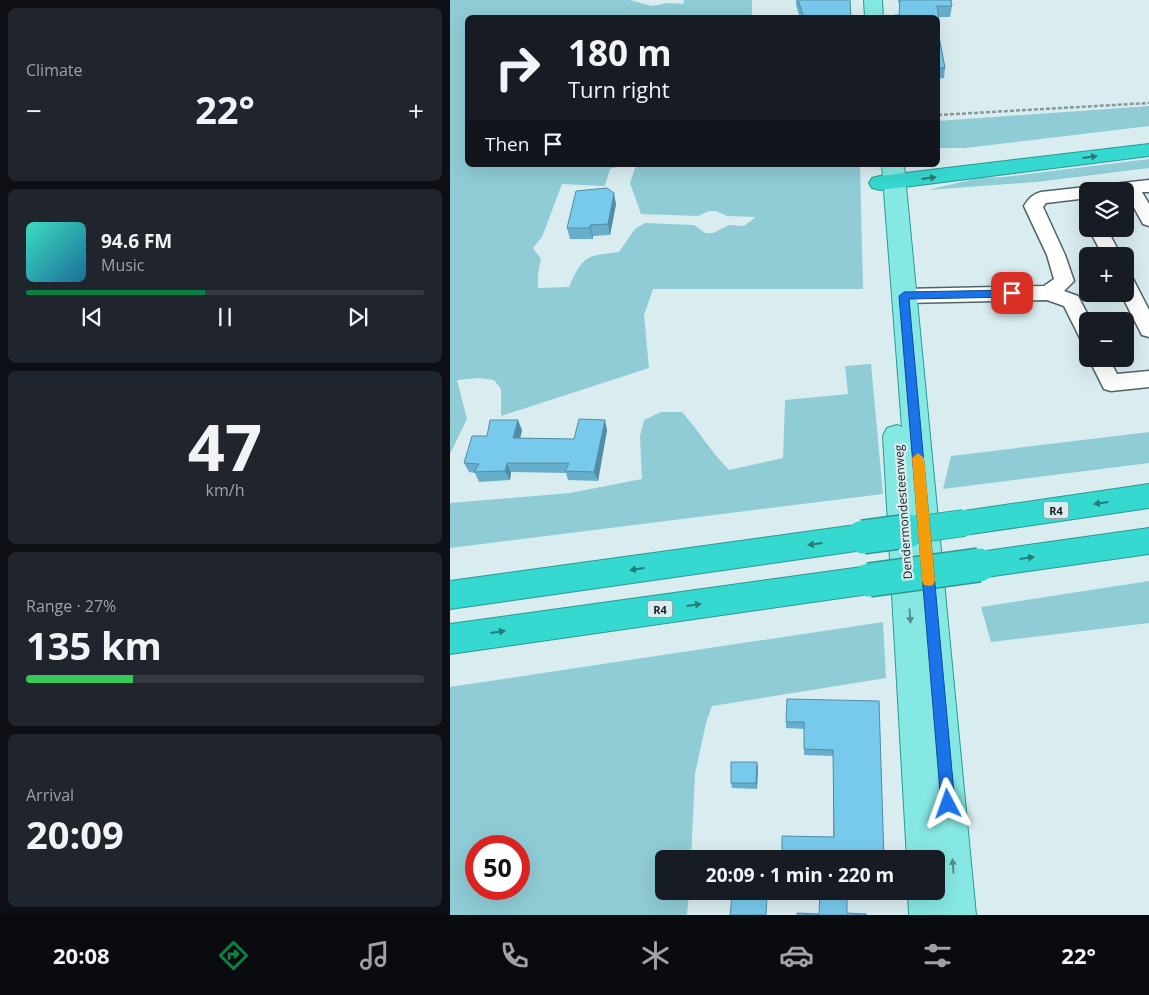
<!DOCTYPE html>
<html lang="en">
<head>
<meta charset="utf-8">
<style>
  :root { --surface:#171b24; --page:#20242c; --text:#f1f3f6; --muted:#9ea1a6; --line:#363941; --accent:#0b8043 }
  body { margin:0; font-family:"Open Sans",sans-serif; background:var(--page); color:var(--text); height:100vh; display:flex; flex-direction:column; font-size:19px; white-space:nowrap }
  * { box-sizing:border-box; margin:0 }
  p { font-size:16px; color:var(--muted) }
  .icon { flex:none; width:28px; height:28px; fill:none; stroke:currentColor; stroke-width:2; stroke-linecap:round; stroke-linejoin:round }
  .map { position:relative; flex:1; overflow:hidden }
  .side { display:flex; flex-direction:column; gap:8px; padding:8px; background:#0d0f14; width:450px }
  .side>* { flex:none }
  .top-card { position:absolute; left:15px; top:15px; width:475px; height:152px; border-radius:8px; box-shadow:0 5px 20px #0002; background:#171b24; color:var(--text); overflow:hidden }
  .tools { position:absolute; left:629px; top:182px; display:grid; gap:10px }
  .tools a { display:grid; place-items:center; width:55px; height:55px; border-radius:8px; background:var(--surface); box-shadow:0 5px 20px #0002; font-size:25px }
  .speed { position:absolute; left:15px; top:835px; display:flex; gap:10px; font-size:25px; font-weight:700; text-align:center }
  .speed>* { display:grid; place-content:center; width:65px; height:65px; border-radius:50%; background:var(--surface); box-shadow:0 5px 20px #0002; line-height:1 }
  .speed .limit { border:8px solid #d22; background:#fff; color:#111 }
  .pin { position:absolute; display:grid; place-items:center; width:42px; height:42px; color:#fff; margin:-21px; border-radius:10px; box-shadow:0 2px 8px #0006 }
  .me { position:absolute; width:55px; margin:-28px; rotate:356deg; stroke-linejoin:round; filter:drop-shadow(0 0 4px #0008) }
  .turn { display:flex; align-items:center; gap:18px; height:105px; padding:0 20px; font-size:22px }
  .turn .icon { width:65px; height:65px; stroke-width:2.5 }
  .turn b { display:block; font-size:35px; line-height:42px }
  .then { display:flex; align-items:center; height:48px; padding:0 20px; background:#0003; gap:10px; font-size:19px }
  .big { font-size:38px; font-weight:700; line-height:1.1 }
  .side .card { flex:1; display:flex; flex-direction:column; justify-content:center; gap:8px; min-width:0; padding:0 18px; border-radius:8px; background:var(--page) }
  .side .dial { align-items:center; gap:0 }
  .dial b { font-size:65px; line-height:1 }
  .song { display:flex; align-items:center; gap:15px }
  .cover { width:60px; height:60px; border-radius:8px; background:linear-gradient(135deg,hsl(170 70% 55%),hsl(200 70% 35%)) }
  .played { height:5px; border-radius:2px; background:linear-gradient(90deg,var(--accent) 45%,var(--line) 45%) }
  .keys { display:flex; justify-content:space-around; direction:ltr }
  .heat { display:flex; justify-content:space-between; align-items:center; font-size:28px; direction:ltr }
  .charge { height:8px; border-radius:4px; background:linear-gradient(90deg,#34c759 27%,var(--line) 0) }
  .trip { position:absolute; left:205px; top:850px; width:290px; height:50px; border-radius:8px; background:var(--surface); box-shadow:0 5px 20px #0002; font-weight:700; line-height:50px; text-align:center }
  .tabs { display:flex; height:80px; justify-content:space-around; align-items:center; background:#090b0e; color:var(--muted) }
  .tabs .icon { width:35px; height:35px }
  .tabs .active { color:var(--accent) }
  .tabs b { font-size:22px; color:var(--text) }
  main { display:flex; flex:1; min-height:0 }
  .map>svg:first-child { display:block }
  .green { fill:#8fccd5; fill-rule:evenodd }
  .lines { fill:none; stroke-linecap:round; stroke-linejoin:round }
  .minor-casing { stroke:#516365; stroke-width:3 }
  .major-casing { stroke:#2c9893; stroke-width:2 }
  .highway-casing { stroke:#2c9893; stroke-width:2 }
  .path { stroke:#8a989a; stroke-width:2.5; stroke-dasharray:4 2; stroke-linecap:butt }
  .minor { fill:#fff; fill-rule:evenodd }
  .major { fill:#86e8e3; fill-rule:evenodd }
  .highway { fill:#36d9d0; fill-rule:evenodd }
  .highway-bridge-far1-casing { stroke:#2c9893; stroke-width:28; stroke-linecap:butt }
  .highway-bridge-casing { stroke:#2c9893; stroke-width:36; stroke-linecap:butt }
  .highway-bridge-far1 { stroke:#36d9d0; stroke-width:26 }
  .highway-bridge { stroke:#36d9d0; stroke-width:33 }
  .wall { fill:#66aecb }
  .shaded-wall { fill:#538da5 }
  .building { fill:#77caec; stroke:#538da5 }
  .oneway { fill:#287c78 }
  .oneway2 { fill:#558e8c }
  .route { fill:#1a73e8; stroke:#114b97 }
  .slow { fill:#f59e0b }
  .labels { text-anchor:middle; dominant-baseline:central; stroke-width:4.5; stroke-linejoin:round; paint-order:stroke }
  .shield { fill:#d9edf0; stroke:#535e5f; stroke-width:1 }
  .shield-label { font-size:11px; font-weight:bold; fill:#192021 }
  .street-label { font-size:12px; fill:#192021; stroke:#d9edf0 }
</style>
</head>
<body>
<main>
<section class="side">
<div class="card"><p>Climate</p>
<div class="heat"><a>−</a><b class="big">22°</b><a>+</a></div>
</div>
<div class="card">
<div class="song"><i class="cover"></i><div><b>94.6 FM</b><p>Music</p></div></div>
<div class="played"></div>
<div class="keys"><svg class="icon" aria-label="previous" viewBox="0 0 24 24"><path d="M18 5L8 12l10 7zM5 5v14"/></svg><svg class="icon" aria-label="pause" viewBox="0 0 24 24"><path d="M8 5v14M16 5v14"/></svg><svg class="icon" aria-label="next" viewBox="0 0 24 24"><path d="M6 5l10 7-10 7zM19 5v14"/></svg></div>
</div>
<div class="card dial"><b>47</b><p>km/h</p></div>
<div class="card"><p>Range · 27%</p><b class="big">135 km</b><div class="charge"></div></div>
<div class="card"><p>Arrival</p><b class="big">20:09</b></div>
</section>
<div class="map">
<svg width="699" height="915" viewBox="0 0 699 915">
  <rect width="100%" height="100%" fill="#d9edf0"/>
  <path class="green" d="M0 0H180L202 6 218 3 233 4 234 0H302V17L18 18V165H173L160 169 155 186 112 184 92 237 83 248 91 259 88 274V288L119 287C133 256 135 256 169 252L185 229 195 223 244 225 255 233H263L279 225 294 226 306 217 277 216 266 211H259L248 216 191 214 180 183 186 165H410L413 289H203L194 315 199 368 51 416V389L44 380 29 378 7 380 17 419 0 454Z
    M699 106V126L515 148H488V121Z
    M699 159V168L586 182 478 190 528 178 553 177Z
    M421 364 433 494 0 548V503L120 493 192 479 190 436 194 420 211 412H232C249 431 261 452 279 470L333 458 335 400 398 394 395 366Z
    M699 432V463L493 489 501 456Z
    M699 581V623L541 642 531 607Z
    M433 622 436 678 262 706 256 723 245 774 241 859H214V891H239L237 915H0V687ZM26 846H69V889H26Z"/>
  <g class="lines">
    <defs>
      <path id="minor" d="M699 180V192H692L699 204V226L693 224 675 191H638V198L596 203 593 207 615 255 624 281 614 291 628 296 641 321H638V342L631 340 614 306 597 300 454 303 447 301 444 296 447 291 454 289 594 286 604 279 597 255 574 206C578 199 583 194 591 192Z
        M639 229H657L671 256H653Z
        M675 275 682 277 699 310V337L692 335 671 294H675Z
        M639 359H659L667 374 699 371V387L661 391 654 389Z"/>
      <path id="major" d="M414 0H432L433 18H415Z
        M432 165H454L526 915H459L458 891H486V859H457L433 436 437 428 447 425 452 427Z"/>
      <path id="highway" d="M699 144V156L430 190 422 188 419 183 422 178 430 176Z
        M699 484V508L514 535 504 532 500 523 504 514 514 511Z
        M413 524 423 528 428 537 423 546 413 550 0 609V581Z
        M699 528V554L529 578 518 574 514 565 518 556 529 552Z
        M419 566 430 570 434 580 430 590 419 594 0 654V624Z"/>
    </defs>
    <use href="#minor" class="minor-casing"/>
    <use href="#major" class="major-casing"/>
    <use href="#highway" class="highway-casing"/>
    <path class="path" d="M488 115 699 103"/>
    <use href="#minor" class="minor"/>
    <use href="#major" class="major"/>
    <use href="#highway" class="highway"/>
    <defs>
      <path id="highway-bridge-far1" d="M449 532 514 523"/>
      <path id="highway-bridge" d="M413 537 458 531
        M419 580 529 565"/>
    </defs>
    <use href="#highway-bridge-far1" class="highway-bridge-far1-casing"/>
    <use href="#highway-bridge" class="highway-bridge-casing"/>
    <use href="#highway-bridge-far1" class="highway-bridge-far1"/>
    <use href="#highway-bridge" class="highway-bridge"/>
  </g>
  <path class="wall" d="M346 0H400L401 18H350L346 5Z
    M448 0H501L502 6 500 17H488L489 20 488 31V18H443L444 15H449L450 9Z
    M488 31 495 68 494 78 488 79Z
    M166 204 160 235 143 236V239H120L117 228Z
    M72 430 70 438 124 439 157 430 148 481 118 480 116 473 61 472 60 480 29 482 25 473 19 472 14 463 37 436Z
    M429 701 434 859H332V836L383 837V756L354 755V729L336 728V722Z
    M308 768 307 789 282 788 281 783Z"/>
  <path class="shaded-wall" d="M164 193 166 204 160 235 158 224Z
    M140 225 143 236V239L140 228Z
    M68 420 72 430 68 448 63 438Z
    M155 420 157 430 148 481 144 472Z
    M57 463 61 472 60 480 55 471Z
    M307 762 308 768 307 789 306 783Z"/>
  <path class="building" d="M348 0H400L401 18H354Z
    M450 0H501L502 6H487L489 20H488V18H444V15H449Z
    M488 31 495 68H488Z
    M157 188 164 193 158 224 140 225V228H117L126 191Z
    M129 419 155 420 144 472 115 471 119 463H57L55 471 24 472 29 464 14 463 22 436H37L40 420H68L63 438 124 439Z
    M337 699 429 701 434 859H367V858L332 857V836L384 837 383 750 354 749V722H336Z
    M281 762H307L306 783H281Z
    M370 891H397V913L416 914V915H347V913L369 914Z
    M282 896 317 898 316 915H280Z"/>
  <defs><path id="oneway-solid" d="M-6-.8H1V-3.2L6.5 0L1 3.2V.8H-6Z" transform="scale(1.25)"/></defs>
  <g class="oneway">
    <use href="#oneway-solid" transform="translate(640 157) rotate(-7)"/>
    <use href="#oneway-solid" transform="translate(479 178) rotate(-7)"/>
    <use href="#oneway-solid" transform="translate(651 503) rotate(172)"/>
    <use href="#oneway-solid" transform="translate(365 544) rotate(172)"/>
    <use href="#oneway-solid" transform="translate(577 558) rotate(-8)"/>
    <use href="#oneway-solid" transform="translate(187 569) rotate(172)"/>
    <use href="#oneway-solid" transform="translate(244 605) rotate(-8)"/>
    <use href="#oneway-solid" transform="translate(48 632) rotate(-8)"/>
  </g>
  <g class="oneway2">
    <use href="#oneway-solid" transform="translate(460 616) rotate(86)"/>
    <use href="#oneway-solid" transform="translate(503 866) rotate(-94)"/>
  </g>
  <path class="route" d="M562 290 567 293 562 297 459 299 505 804 503 809 498 811 493 809 491 804 449 296 454 292Z"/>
  <path class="slow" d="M468 453 474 458 485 581 483 585 479 586 474 585 472 581 462 458Z"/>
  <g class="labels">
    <g class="shield">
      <rect x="593.5" y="501.5" width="25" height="17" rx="4"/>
      <rect x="197.5" y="600.5" width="25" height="17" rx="4"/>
    </g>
    <g class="shield-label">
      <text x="606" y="510">R4</text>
      <text x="210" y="609">R4</text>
    </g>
    <g class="street-label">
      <text transform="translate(453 512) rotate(-94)">Dendermondesteenweg</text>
    </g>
  </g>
</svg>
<div class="tools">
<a><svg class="icon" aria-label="layers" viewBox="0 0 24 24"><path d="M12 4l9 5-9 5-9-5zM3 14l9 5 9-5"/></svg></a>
<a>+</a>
<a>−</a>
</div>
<div class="speed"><div class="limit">50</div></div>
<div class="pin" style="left:562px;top:293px;background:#d93025"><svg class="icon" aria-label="arrive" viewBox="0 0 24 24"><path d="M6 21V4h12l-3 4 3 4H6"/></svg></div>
<svg class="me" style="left:498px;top:804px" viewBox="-20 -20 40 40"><path d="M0-17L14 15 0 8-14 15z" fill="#1a73e8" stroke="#fff" stroke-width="4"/></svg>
<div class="trip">20:09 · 1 min · 220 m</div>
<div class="top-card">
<div class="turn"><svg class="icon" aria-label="right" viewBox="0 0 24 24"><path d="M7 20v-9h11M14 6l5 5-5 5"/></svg><div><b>180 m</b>Turn right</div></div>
<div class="then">Then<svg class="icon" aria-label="arrive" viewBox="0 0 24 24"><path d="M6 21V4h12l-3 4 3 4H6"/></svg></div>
</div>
</div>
</main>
<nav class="tabs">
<b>20:08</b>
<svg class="icon active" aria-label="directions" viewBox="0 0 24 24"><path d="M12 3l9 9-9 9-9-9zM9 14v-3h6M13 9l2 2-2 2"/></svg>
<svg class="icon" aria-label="music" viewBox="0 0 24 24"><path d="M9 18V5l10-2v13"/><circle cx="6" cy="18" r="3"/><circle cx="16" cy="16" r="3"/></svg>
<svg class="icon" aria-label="phone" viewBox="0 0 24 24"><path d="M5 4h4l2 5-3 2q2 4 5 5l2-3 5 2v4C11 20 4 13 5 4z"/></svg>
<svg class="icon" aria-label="climate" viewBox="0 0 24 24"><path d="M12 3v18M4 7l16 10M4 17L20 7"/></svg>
<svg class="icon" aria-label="car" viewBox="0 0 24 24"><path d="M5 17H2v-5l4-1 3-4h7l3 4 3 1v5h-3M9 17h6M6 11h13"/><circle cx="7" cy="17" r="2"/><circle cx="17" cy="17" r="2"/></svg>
<svg class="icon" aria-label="filters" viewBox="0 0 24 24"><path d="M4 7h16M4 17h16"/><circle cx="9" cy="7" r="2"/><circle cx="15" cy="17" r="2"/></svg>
<b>22°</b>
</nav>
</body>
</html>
